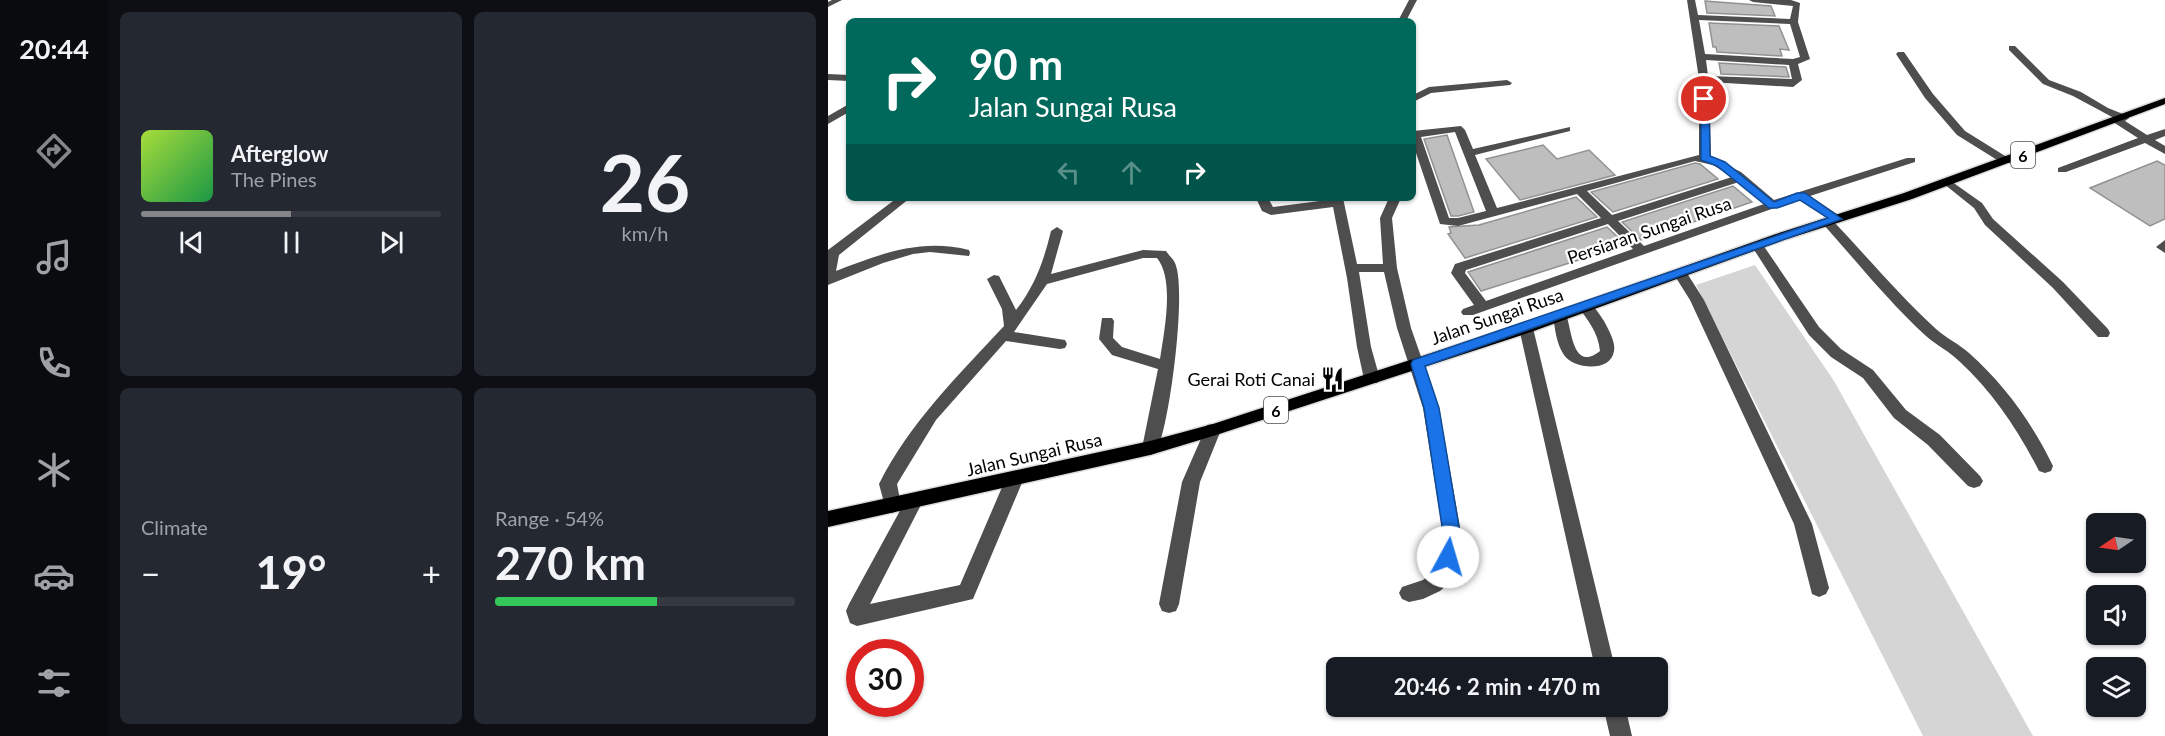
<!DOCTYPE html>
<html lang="en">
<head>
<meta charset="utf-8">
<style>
  :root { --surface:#171b24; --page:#242831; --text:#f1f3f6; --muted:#9ea1a6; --line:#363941; --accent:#858687 }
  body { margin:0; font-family:Lato,sans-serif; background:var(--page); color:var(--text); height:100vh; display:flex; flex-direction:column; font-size:22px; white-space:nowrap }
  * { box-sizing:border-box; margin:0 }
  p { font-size:20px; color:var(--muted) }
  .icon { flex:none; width:33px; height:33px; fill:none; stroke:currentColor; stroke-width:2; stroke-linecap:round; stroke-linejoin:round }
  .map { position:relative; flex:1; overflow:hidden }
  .panel { display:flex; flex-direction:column; gap:12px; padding:12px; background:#0d0f14; width:720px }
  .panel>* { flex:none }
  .top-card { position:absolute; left:18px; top:18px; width:570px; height:183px; border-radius:9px; box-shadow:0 2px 4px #0004; background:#00695c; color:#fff; overflow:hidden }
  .needle { width:39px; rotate:257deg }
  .buttons { position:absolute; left:1258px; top:513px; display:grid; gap:12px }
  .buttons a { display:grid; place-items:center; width:60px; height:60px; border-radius:9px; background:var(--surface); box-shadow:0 2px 4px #0004; font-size:30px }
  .speed { position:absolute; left:18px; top:639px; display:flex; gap:12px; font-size:30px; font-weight:700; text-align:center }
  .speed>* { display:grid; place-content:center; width:78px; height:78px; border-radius:50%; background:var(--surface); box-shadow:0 2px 4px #0004; line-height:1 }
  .speed .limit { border:9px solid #d22; background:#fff; color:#111 }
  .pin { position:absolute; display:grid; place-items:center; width:51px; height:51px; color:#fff; margin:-26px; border:3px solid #fff; border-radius:50%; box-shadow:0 2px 6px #0007 }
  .me { position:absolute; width:66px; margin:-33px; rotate:6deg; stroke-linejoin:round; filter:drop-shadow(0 0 4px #0008) }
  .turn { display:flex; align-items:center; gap:21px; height:126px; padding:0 24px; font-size:27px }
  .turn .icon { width:78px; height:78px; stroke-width:2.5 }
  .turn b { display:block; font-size:42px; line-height:51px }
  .lanes { display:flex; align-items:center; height:57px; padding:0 24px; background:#0003; justify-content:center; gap:30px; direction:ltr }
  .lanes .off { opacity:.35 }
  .big { font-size:45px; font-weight:700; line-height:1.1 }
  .panel .widget { flex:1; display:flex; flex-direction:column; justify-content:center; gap:9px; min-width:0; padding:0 21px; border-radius:9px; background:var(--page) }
  .panel .dial { align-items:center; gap:0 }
  .dial b { font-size:78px; line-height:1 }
  .song { display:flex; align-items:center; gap:18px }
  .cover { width:72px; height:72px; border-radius:9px; background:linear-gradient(135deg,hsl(80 70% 55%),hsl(140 70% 35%)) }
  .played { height:6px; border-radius:3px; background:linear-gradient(90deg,var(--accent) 50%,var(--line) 50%) }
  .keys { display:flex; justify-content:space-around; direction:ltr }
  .heat { display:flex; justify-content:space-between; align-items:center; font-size:33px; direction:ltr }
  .charge { height:9px; border-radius:4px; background:linear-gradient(90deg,#34c759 54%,var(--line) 0) }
  .panel .tiles { flex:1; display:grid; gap:12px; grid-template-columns:repeat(2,1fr) }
  .trip { position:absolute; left:498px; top:657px; width:342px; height:60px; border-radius:9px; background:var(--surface); box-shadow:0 2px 4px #0004; font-weight:700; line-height:60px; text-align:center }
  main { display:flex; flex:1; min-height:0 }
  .tab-bar { display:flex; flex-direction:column; width:108px; justify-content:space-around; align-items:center; background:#090b0e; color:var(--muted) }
  .tab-bar .icon { width:42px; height:42px }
  .tab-bar .current { color:var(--accent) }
  .tab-bar b { font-size:27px; color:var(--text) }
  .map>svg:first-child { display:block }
  .green { fill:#d5d5d5 }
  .building { fill:#bebebe; stroke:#929292; stroke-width:1.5 }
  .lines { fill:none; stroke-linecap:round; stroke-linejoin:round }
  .major-casing { stroke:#dbdbdb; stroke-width:3 }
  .minor { fill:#4e4e4e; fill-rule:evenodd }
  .major { fill:#000; fill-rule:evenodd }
  .route { fill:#1a73e8; stroke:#114b97; stroke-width:1.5 }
  .labels { text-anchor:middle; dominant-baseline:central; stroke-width:4.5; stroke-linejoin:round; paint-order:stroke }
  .shield { fill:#fff; stroke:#4c4c4c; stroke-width:1.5 }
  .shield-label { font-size:16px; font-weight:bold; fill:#000 }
  .street-label { font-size:18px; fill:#000; stroke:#fff }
  .poi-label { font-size:18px; fill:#000; stroke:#fff; text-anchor:end }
</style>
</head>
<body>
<main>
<nav class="tab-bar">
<b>20:44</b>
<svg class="icon current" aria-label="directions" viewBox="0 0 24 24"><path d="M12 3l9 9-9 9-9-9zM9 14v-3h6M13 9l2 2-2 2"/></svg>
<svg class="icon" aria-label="music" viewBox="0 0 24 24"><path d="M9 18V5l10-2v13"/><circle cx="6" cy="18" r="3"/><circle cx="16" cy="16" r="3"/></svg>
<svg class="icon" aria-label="phone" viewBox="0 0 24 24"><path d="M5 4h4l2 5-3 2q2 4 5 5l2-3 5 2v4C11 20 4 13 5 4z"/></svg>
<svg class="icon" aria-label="climate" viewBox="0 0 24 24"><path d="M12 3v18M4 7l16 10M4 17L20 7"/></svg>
<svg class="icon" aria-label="car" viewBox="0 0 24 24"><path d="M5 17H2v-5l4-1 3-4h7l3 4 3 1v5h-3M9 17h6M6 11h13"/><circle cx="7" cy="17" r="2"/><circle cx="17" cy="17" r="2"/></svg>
<svg class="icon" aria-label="filters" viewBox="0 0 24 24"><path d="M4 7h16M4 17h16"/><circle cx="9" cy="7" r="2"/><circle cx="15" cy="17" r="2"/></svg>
</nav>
<section class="panel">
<div class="tiles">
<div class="widget">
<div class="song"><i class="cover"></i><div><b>Afterglow</b><p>The Pines</p></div></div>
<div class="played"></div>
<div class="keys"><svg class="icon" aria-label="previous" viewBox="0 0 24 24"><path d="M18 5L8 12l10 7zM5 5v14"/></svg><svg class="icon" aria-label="pause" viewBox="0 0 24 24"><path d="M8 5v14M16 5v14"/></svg><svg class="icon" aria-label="next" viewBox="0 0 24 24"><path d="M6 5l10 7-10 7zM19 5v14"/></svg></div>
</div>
<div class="widget dial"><b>26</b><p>km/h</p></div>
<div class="widget"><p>Climate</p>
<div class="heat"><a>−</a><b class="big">19°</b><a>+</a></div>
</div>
<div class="widget"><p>Range · 54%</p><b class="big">270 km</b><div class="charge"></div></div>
</div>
</section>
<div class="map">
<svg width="1337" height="736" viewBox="0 0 1337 736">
  <rect width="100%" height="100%" fill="#fff"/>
  <path class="green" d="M927 265 1006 381 1205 736H1095L868 285Z"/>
  <path class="building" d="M877 1 943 6 947 16 879 13Z
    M881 23 951 26 961 50 952 49 954 56 889 52 888 47H885Z
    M891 63 958 67 961 77 893 74Z
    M619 135 646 212 630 216H623L596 139Z
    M715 145 729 159 761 150 787 175 692 200 658 159Z
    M1329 161 1337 165V219L1322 226 1262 188Z
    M867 163 872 164 890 179 785 212 763 192Z
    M905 186 924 202 813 240 794 222Z
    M748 197 769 217 637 258 620 234 623 233 621 227 651 225Z
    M779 227 798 245 653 291 640 272Z"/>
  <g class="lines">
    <defs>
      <path id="major" d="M1337 98V104L1084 199 956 240 703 332 385 436 322 455 0 527V511L322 441 385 424 693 324 948 234 1076 193Z"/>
    </defs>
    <use href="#major" class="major-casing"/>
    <path class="minor" d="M4 0H14L0 7V2Z
      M581 0H589L578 21H570Z
      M859 0H867L870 15 962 19 965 6 925 2 921 0H963L972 3 970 22 982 59 970 64 974 80 965 87 881 82 883 157 913 172 946 200 1079 158H1087V162L982 196 1012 216V222L1007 223C1040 258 1072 296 1108 329 1118 338 1131 344 1141 353 1177 385 1204 423 1225 466L1223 471 1217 473 1211 471C1190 430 1165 392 1131 361 1121 351 1108 345 1098 336 1061 302 1029 262 996 225L994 222 999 218 972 199 645 315H635L633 312 635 309 646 305 623 273 627 264 773 218 749 194 630 226 612 224 585 144V131L633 126 637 130 645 149 742 127V131L647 155 669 208 871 155V79ZM871 20 962 24 972 57 965 59 877 54ZM878 60 961 65 964 79 880 76ZM627 132 658 211 630 218H621L593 137ZM867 161 885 165 904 177 784 215 759 191ZM911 182 936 204 816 246 790 221ZM780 224 805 249 658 301 637 273 638 270Z
      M1181 46H1187L1221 80 1253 92 1280 108 1300 116 1301 118 1297 121 1319 135 1337 129V136L1327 140 1337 146V154L1317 143 1238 172H1230V168L1310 138 1285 122 1284 120 1286 118 1245 96 1215 84 1181 50Z
      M1070 52H1076L1105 94 1137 131 1182 159V163H1174L1129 135 1097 98 1068 54Z
      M0 74 21 75V81L0 80Z
      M679 80 684 83 682 85 603 93 585 102V95L601 87Z
      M21 104V112L0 124V116Z
      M1120 179 1154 203 1165 219 1235 282 1280 329 1282 333 1280 337H1270L1225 288 1157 225 1146 208 1116 184 1114 182Z
      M69 198H82L11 255 8 271C52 254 93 238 141 250L142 253 141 256 102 252 85 254 55 263 0 285V250Z
      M428 198H440L445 207 515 198 529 264H555L552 218 561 198H573L564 218 569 268 583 328 611 408 633 533 630 559 619 585 612 591 595 599 581 602 574 599 571 593 574 587 595 580 605 572 611 559 615 533 595 408 569 328 556 272H531L543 347 552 379 549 383H539L536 379 529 347 519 278 505 207 443 215 434 211Z
      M229 227 235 231 223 274 315 250 338 251C341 256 347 260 348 266 358 295 342 425 328 453L322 455 316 453 314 448 330 369 284 355 271 339 274 318H284L286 321 285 338 294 347 332 359C336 332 347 280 329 258H315L219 284 186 332 237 340 239 344 237 348 232 349 178 341 108 420 69 484 73 505 70 510 64 513 58 510 51 484C82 422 130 376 176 326L174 309 159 279 166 275 171 276 188 310C207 286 216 260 223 231Z
      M1337 240V253L1328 247Z
      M929 241 933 242 991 327 1013 349 1045 370 1078 410 1112 435 1152 476 1155 481 1152 486 1146 488 1140 486 1100 445 1066 418 1035 378 1003 357 981 335 923 245Z
      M852 269 857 270 876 300 984 524 1001 588 998 594 991 597 984 594 966 524 862 300 845 273Z
      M757 301C766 304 771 314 776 321 780 329 788 342 786 351 783 373 745 369 736 355 728 343 727 329 725 315L732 310 737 312C744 325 743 374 772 351 770 332 760 321 750 306Z
      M698 323 705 328 787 668H767L691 328Z
      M385 424 391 425 393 430 372 482 351 604 348 611 341 613 334 611 331 604 354 482 379 425Z
      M187 471 193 473 196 478 145 599 29 626 22 623 18 611 21 604 80 496 86 493 92 496 95 501 42 604 132 585 178 478 181 473Z
      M775 706H797L804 736H782Z"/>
    <use href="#major" class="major"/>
  </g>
  <path class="route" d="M873 97 881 99 882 156 897 162 946 202 969 193H977L1014 219 597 366 611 408 632 533V543L626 563 620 565 614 563 611 557 615 543V533L596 408 583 364 585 360 1000 218 972 200 949 208H941L889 166 873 160Z"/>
  <defs>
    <symbol id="restaurant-bare" viewBox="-9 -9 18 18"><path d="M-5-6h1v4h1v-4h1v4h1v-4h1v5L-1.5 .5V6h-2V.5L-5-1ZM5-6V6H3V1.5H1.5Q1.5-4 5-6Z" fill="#000" stroke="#fff" stroke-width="2.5" paint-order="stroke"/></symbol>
  </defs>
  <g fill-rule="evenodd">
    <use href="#restaurant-bare" x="488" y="362" width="33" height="33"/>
  </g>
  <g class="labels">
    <g class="shield">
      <rect x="1183" y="142" width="24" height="26" rx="4.5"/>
      <rect x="436" y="397" width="24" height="26" rx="4.5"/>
    </g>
    <g class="shield-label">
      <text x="1195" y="155">6</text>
      <text x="448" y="410">6</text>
    </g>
    <g class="street-label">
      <text transform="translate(821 230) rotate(-19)">Persiaran Sungai Rusa</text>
      <text transform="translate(669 316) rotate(-19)">Jalan Sungai Rusa</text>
      <text transform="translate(206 454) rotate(-13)">Jalan Sungai Rusa</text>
    </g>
    <g class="poi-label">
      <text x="487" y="379">Gerai Roti Canai</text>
    </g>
  </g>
</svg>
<div class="buttons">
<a><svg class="needle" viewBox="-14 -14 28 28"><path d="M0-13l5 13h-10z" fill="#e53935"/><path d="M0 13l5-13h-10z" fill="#9ea1a6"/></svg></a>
<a><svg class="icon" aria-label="sound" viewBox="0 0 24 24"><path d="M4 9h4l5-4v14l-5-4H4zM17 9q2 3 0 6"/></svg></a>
<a><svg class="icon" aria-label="layers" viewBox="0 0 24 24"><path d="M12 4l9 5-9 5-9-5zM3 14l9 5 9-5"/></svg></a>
</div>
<div class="speed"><div class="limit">30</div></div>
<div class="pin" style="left:876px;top:99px;background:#d93025"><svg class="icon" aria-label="arrive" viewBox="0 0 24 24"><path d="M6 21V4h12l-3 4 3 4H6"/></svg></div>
<svg class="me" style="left:620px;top:557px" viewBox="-20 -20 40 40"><circle r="19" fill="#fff"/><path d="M0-13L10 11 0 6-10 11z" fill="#1a73e8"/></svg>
<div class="trip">20:46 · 2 min · 470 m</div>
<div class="top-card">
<div class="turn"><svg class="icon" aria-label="right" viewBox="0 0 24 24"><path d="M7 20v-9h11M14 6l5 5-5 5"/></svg><div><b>90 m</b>Jalan Sungai Rusa</div></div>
<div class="lanes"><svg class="icon off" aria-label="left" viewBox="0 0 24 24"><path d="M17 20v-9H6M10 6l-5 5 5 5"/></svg><svg class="icon off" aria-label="ahead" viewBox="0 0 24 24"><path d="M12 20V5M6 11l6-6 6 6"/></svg><svg class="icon" aria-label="right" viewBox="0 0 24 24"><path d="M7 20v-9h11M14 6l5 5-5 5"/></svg></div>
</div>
</div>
</main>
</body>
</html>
